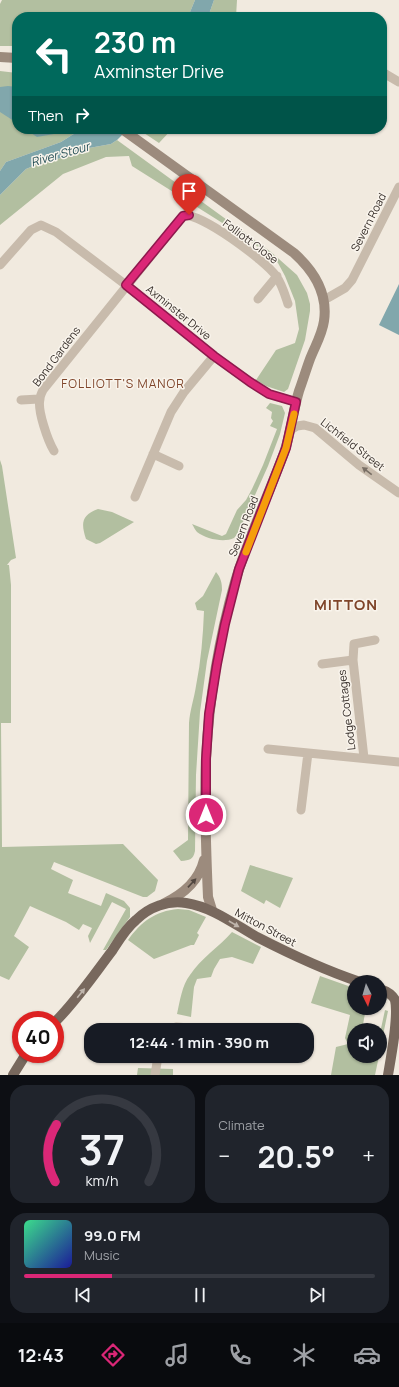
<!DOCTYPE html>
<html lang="en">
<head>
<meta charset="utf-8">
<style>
  :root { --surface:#171b24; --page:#20242c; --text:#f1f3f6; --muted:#9ea1a6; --line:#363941; --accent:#db2777 }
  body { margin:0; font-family:Manrope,sans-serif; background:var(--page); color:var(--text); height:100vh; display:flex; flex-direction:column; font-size:15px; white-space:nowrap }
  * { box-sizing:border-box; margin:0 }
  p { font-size:13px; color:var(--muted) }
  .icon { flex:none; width:22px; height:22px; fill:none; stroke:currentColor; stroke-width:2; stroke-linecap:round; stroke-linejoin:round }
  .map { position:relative; height:1075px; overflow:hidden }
  .drawer { display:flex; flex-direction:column; gap:10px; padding:10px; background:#0d0f14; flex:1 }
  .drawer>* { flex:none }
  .banner { position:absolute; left:12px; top:12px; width:375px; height:122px; border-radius:16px; box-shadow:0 1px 3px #0004; background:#00695c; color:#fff; overflow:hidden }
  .needle { width:26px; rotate:175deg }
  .fabs { position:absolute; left:347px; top:975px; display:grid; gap:8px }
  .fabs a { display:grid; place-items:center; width:40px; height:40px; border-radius:50%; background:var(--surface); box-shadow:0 1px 3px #0004; font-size:20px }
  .speed { position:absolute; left:12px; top:1011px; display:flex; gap:8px; font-size:20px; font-weight:700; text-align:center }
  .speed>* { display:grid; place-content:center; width:52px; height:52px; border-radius:50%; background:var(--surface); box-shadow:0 1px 3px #0004; line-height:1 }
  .speed .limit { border:6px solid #d22; background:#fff; color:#111 }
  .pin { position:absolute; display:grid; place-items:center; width:34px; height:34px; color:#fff; margin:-41px -17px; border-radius:50% 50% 50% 0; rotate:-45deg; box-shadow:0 0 4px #0007 }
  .pin .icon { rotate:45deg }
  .me { position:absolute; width:44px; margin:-22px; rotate:0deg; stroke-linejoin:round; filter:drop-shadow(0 0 3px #0008) }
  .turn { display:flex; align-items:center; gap:14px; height:84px; padding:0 16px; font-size:18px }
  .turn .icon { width:52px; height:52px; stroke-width:2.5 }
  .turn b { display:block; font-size:28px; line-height:34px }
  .then { display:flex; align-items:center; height:38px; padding:0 16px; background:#0003; gap:8px; font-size:15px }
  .big { font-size:30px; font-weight:700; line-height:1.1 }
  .drawer .tile { flex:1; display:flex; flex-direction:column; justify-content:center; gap:6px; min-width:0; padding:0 14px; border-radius:16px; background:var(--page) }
  .drawer .dial { align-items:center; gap:0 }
  .dial svg { height:104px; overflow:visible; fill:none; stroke:var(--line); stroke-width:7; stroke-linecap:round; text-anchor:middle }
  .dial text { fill:var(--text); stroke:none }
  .song { display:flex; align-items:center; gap:12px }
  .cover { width:48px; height:48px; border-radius:6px; background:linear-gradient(135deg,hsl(150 70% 55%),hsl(240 70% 35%)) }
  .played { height:4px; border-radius:2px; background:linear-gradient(90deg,var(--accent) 25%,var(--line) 25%) }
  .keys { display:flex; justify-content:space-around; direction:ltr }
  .heat { display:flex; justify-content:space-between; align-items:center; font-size:22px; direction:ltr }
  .drawer .tiles { flex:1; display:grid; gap:10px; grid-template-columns:1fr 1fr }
  .tile:last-child { grid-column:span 2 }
  .trip { position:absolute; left:84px; top:1023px; width:230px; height:40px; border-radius:16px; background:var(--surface); box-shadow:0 1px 3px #0004; font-weight:700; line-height:40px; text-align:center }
  .dock { display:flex; height:64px; justify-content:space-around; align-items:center; background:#090b0e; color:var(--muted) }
  .dock .icon { width:28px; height:28px }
  .dock .active { color:var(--accent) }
  .dock b { font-size:18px; color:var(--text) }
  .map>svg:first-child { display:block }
  .green { fill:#b2bfa0 }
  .water { fill:#81a7ac }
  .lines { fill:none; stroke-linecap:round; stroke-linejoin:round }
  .street { stroke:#c8bbac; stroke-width:9 }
  .secondary { stroke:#9c8b7d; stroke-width:10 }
  .primary { stroke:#78685d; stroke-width:10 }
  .oneway { fill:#786e64 }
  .oneway2 { fill:#50463f }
  .oneway3 { fill:#bfb5ac }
  .route-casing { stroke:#8e194d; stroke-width:10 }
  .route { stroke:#db2777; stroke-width:7 }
  .slow { stroke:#f59e0b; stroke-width:7 }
  .labels { text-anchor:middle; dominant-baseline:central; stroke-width:3; stroke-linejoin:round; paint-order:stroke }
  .street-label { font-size:11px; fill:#372f2a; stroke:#f9f4ec }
  .water-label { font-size:12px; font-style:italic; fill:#234e55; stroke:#f9f4ec }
  .neighbourhood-label { font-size:12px; letter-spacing:1px; fill:#7f452a; stroke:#f9f4ec }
  .district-label { font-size:15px; font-weight:bold; letter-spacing:1px; fill:#7f452a; stroke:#f9f4ec }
</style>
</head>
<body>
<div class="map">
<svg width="399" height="1075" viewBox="0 0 399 1075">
  <rect width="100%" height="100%" fill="#f1eadf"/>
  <path class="green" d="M2 0H195L188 17H17V46H0V4Z
    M214 0H237L236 17H208Z
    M0 71 17 73V129H83L72 135 61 142 6 162 0 171Z
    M138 129H172L159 143Z
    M117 140 271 252 297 275 307 293 310 304V311L305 340 288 389 284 392 266 386 256 380 276 350 295 343 299 329 295 301 285 276 278 263 269 254 224 224 132 166 129 156 106 157 63 174 0 225V195L26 169 38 164 72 155 89 148 111 144Z
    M270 403 282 406 285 413 280 434 268 466 238 533 234 538C224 543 206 539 197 532 195 530 194 527 192 524L222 536 226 534 237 510 246 500 252 489 263 465 277 429 270 426 273 421 271 418 272 412 266 408Z
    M0 460 2 466 16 558 11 560 7 565H9L11 585V723H1L2 847 123 844 158 880 155 891 147 897H143L54 862 51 869 73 880 68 893 101 906 106 893 124 901 130 908V917L106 950H103L126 909 112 902 90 943 88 936 92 928 83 924 79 930 66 922 30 906 14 936 29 947 9 980 0 976Z
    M98 509 112 512 134 522 100 543 96 544 86 539C81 524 81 515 98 509Z
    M216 572C221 578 222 583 222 590L207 661 200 712 196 775 195 851C193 860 190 860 181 861L173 851 188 840 189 723C190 710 194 699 196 686 201 661 203 636 204 611L197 610 195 603 203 596Z
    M250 865 293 878 280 908 266 900 264 904 241 891Z
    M178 909 189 910 206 917 197 933 199 935 194 945H191L154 959 128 940C141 922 155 911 178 909Z
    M232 932 261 947 253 964 232 957 220 959 214 969 211 977 197 979 194 987 191 1017 177 1014C180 1001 182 985 190 975 201 958 219 947 232 932Z
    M320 976 354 988V1008H366L362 1030H354V1056H379L375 1075H331L336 1047 348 1044 345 1038 350 1015 311 1003Z
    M385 1010 388 1011 380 1050V1033Z
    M138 1068 173 1069V1075H137Z"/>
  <path class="water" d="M195 0H214L208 17H188Z
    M8 86 17 87V123L0 112V87Z
    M25 129H61L60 132 54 134 37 137Z
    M83 129H128L117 140 111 144 89 148 72 155 38 164 26 169 0 195V171L6 162 61 142 72 135Z
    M399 284V335L379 325Z"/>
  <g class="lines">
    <path class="street" d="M382 72 399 82
      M0 265 31 230 41 225 56 232 126 285 214 356 250 382 269 394 296 402
      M258 299 277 276
      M324 300 345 288 352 280 399 187
      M21 400 39 399
      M290 430 297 426 304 425 315 428 359 465 399 493
      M54 451C48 441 37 410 40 399 40 396 42 392 43 390L183 216C198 210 267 262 276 276 282 284 285 295 288 304
      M153 454 179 466
      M135 497 171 412 184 392 214 356
      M322 664 353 660
      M268 749 399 762
      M364 758 353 660 354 644 375 640
      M301 810 308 753
      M174 1030 176 1027 190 1028
      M155 1075 158 1056"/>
    <path class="secondary" d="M0 57 17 58
      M122 129 294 253C314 271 328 294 324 321 322 335 315 346 310 359 306 370 303 380 299 391 293 411 291 433 284 453 268 496 248 538 235 582 219 638 209 701 206 758 204 804 206 851 208 897L212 910
      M163 904C182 895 199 881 204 860"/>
    <path class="primary" d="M380 989C386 991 392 994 395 1000 399 1016 391 1057 388 1075
      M55 1022C77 1000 93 976 112 951 119 940 126 928 136 920 149 907 168 900 186 903 212 907 234 924 257 937 290 954 324 970 360 982
      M13 1075 26 1054"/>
  </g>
  <defs><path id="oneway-solid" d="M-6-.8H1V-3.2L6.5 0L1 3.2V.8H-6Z"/></defs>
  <use class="oneway" href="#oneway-solid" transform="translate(367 471) rotate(-142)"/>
  <use class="oneway2" href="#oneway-solid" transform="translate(192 883) rotate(-47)"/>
  <g class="oneway3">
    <use href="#oneway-solid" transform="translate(234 924) rotate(30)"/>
    <use href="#oneway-solid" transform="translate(81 993) rotate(-51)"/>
  </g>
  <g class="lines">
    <defs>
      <path id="route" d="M189 215 183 216 126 285 214 356 250 382 269 394 296 402 286 448 239 569 225 624 217 664 209 714 206 759V815"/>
    </defs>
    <use href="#route" class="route-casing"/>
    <use href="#route" class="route"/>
    <path class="slow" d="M246 552 286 448 294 414"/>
  </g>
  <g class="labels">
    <g class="street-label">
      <text transform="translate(368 222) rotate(-63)">Severn Road</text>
      <text transform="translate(251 241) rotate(37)">Folliott Close</text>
      <text transform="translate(179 312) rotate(39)">Axminster Drive</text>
      <text transform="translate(56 356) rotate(-53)">Bond Gardens</text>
      <text transform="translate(353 444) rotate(38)">Lichfield Street</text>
      <text transform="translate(243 526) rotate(-69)">Severn Road</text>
      <text transform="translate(346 710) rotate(-97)">Lodge Cottages</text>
      <text transform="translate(266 927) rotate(28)">Mitton Street</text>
    </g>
    <g class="water-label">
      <text transform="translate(60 154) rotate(-16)">River Stour</text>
    </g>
    <g class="neighbourhood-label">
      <text x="123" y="383">FOLLIOTT'S MANOR</text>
    </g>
    <g class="district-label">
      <text x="346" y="604">MITTON</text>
    </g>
  </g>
</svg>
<div class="fabs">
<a><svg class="needle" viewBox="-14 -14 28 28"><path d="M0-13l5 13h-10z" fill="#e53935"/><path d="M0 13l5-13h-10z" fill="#9ea1a6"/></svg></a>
<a><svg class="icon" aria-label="sound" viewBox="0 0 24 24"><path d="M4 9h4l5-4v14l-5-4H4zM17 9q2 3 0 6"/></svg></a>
</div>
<div class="speed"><div class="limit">40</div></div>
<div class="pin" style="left:189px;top:215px;background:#d93025"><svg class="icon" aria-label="arrive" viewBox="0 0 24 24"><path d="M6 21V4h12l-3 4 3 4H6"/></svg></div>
<svg class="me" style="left:206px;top:815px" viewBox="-20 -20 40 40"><circle r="17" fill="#db2777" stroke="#fff" stroke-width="3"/><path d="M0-11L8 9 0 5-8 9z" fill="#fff"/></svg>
<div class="trip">12:44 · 1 min · 390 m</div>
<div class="banner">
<div class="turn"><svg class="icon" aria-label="left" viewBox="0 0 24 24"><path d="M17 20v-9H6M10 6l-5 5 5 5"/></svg><div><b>230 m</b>Axminster Drive</div></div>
<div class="then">Then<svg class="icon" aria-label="right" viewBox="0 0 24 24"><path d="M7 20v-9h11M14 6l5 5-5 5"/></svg></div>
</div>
</div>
<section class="drawer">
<div class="tiles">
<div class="tile dial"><svg viewBox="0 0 100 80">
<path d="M14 69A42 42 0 1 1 86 69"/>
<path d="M14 69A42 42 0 0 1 15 25" stroke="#db2777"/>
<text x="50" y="56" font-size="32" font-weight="700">37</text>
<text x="50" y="72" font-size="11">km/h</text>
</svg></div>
<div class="tile"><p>Climate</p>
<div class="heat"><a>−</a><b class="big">20.5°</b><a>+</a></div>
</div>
<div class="tile">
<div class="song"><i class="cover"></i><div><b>99.0 FM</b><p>Music</p></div></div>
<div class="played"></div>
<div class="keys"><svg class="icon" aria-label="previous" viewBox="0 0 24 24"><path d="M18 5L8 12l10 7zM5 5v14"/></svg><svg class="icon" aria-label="pause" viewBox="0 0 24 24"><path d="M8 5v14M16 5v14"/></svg><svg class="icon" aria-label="next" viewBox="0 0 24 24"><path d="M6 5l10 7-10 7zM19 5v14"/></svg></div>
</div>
</div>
</section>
<nav class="dock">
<b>12:43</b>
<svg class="icon active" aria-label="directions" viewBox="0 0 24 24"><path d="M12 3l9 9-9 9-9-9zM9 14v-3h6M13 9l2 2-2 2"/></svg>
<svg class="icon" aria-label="music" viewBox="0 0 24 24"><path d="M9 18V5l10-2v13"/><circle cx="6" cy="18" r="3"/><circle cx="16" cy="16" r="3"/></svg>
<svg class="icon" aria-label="phone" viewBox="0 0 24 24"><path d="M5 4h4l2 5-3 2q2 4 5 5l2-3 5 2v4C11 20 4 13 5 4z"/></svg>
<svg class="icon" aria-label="climate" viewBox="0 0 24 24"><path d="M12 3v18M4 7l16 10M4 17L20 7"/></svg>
<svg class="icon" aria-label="car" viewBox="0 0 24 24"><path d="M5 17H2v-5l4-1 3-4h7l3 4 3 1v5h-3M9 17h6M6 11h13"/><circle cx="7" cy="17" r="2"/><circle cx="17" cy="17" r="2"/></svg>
</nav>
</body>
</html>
